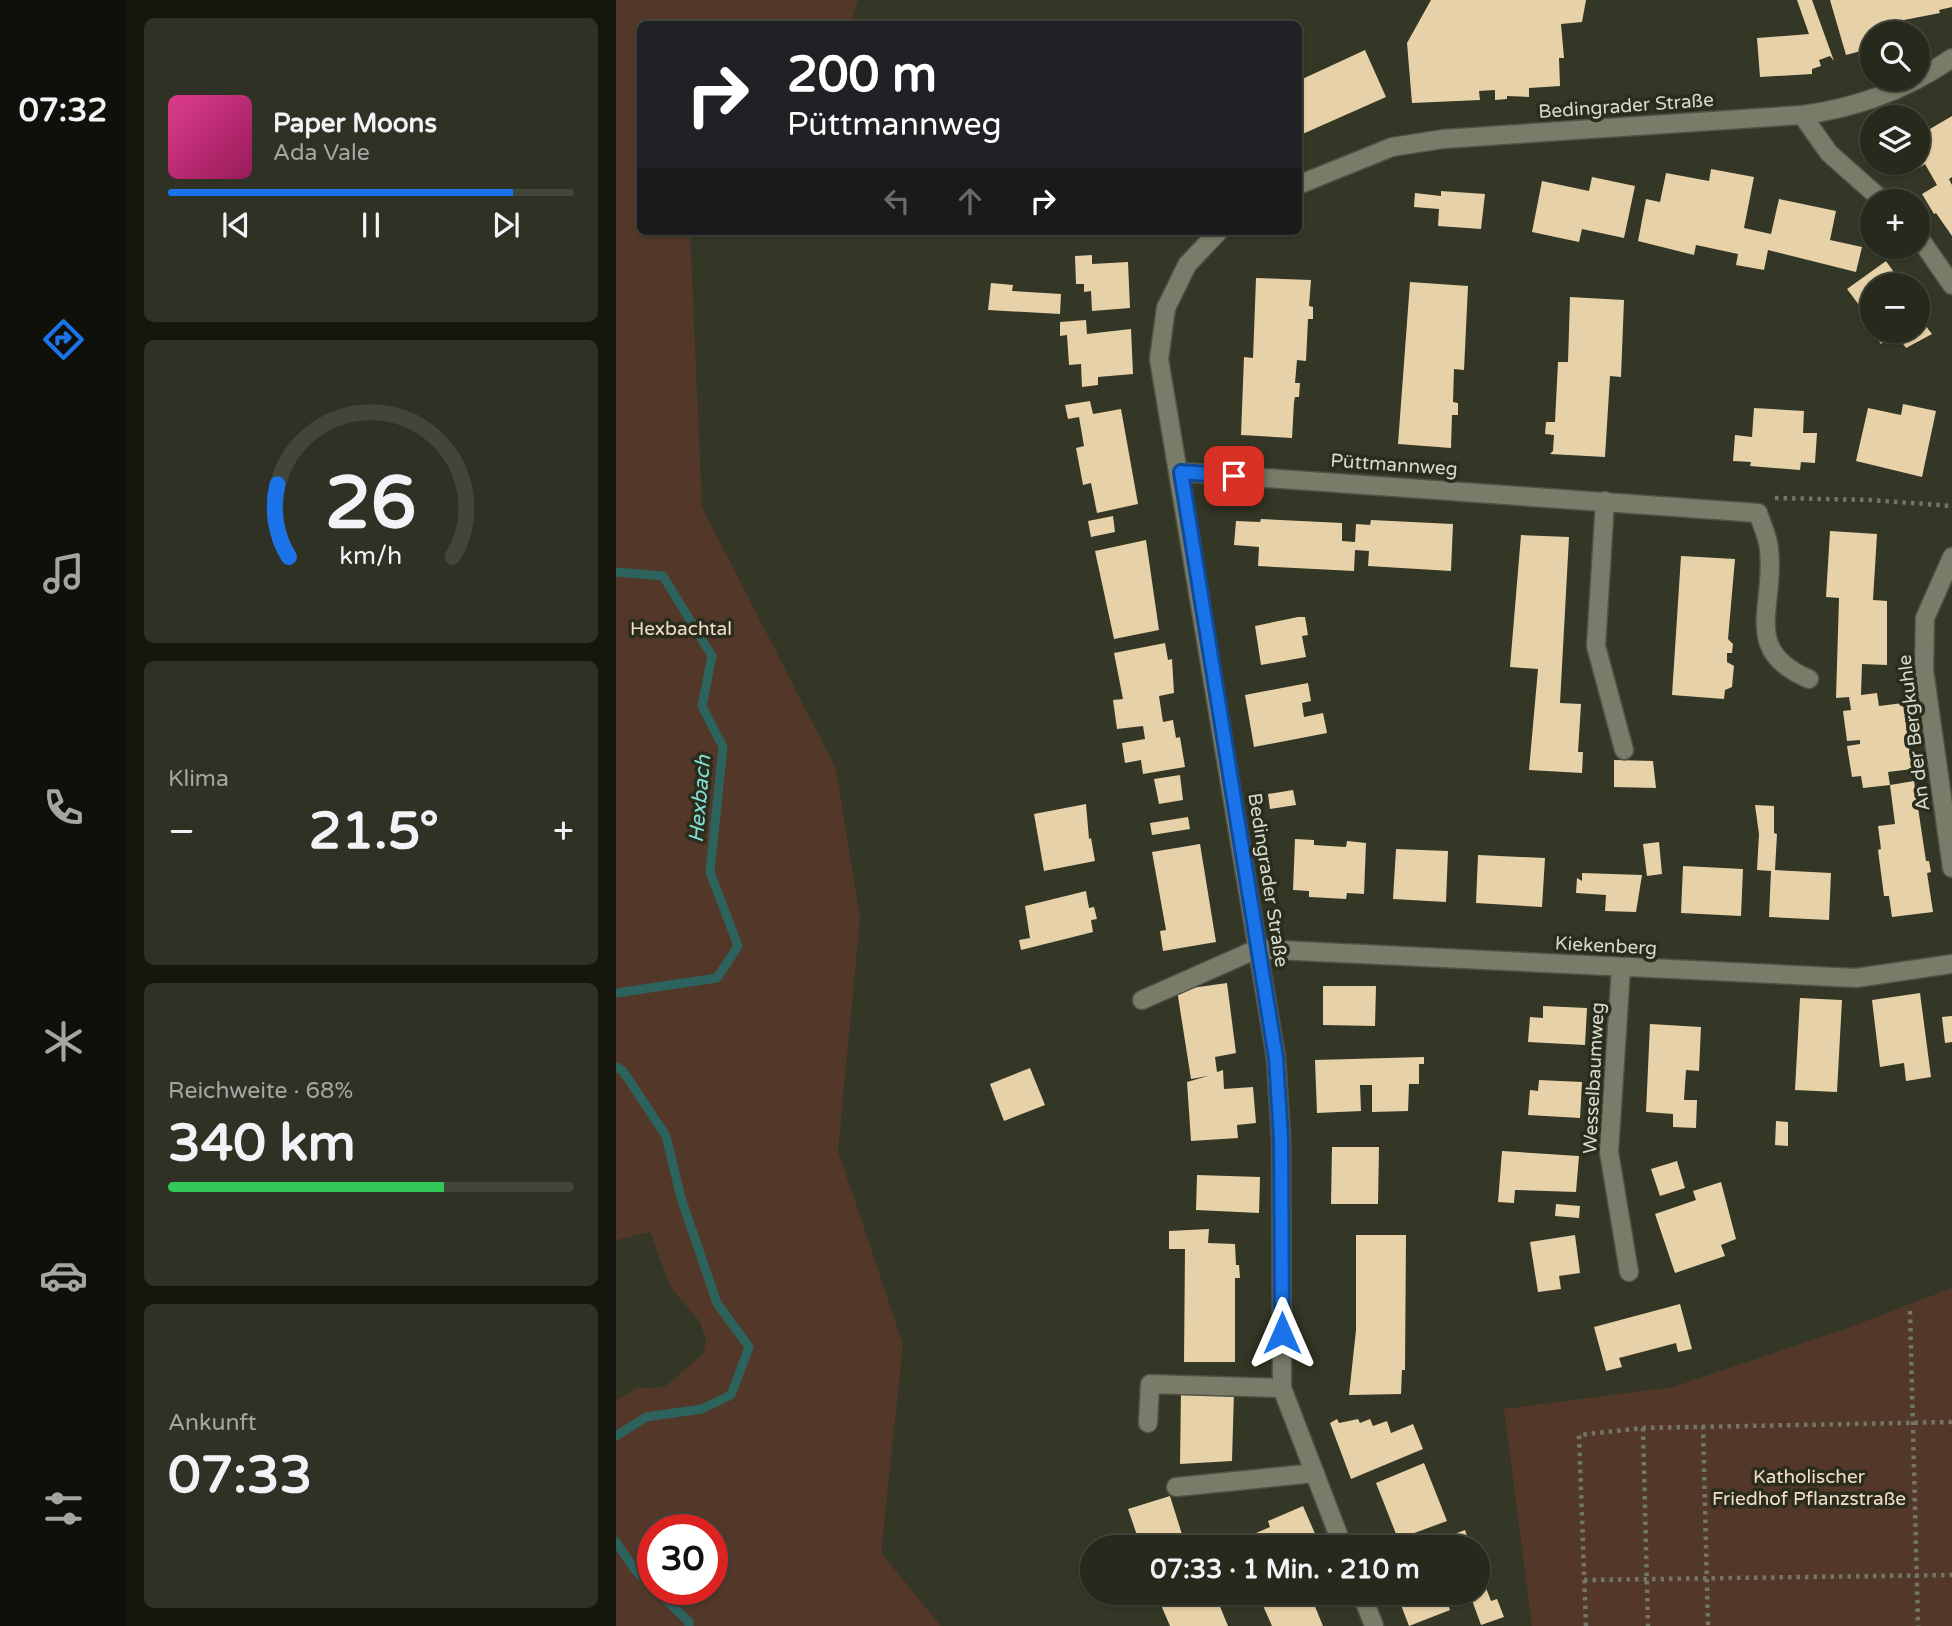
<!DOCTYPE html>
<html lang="de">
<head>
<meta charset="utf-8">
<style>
  :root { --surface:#27291c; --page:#2f3125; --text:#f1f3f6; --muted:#a4a6a3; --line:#43453b; --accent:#1a73e8 }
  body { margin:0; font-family:"Varela Round",sans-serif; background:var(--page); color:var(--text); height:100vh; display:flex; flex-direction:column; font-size:26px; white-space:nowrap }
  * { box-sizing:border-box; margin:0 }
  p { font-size:23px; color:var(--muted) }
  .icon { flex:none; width:38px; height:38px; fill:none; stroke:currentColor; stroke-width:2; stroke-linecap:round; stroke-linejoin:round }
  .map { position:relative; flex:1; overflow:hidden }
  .details { display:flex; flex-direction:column; gap:18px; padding:18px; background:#15170f; width:490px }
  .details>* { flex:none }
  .banner { position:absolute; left:21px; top:21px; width:665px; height:214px; border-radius:10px; box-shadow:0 2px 5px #0004,0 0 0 2px var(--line); background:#202124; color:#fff; overflow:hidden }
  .buttons { position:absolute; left:1244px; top:21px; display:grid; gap:14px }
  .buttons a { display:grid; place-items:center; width:70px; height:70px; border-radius:50%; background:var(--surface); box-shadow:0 2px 5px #0004,0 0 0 2px var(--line); font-size:35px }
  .speed { position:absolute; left:21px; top:1514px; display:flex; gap:14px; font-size:35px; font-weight:700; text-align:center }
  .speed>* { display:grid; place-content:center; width:91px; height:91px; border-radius:50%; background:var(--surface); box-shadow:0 2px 5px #0004,0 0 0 2px var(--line); line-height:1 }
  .speed .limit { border:10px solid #d22; background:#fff; color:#111 }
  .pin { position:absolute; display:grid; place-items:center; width:60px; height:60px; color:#fff; margin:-30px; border-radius:14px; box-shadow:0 4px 10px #0006 }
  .me { position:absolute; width:77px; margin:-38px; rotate:0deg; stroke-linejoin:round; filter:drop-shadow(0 0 5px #0008) }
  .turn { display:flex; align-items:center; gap:24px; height:147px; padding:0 35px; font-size:32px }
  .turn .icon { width:91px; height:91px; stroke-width:2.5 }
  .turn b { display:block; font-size:49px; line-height:60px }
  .lanes { display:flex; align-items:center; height:66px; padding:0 35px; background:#0003; justify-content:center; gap:35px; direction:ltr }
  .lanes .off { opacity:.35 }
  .big { font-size:52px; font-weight:800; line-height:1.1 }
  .details .card { flex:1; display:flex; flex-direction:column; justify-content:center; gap:10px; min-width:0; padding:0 24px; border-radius:10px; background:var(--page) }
  .details .dial { align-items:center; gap:0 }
  .dial svg { height:182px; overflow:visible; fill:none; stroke:var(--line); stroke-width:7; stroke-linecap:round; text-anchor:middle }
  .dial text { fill:var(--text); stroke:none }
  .song { display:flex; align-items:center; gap:21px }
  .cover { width:84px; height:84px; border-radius:10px; background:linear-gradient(135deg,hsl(330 70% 55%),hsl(330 70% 35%)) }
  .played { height:7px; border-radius:4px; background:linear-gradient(90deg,var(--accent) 85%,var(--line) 85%) }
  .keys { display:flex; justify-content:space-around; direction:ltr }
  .heat { display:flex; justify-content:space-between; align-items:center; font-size:38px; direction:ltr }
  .charge { height:10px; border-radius:5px; background:linear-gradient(90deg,#34c759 68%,var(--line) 0) }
  .trip { position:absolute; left:464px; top:1535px; width:410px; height:70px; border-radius:35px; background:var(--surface); box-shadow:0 2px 5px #0004,0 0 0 2px var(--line); font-weight:800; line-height:70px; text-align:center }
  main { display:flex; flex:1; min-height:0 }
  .tabs { display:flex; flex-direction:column; width:126px; justify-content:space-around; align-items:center; background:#10100b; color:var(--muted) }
  .tabs .icon { width:49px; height:49px }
  .tabs .active { color:var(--accent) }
  .tabs b { font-size:32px; color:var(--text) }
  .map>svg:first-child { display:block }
  .green { fill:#53382a; fill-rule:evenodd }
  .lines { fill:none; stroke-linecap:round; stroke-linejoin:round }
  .stream { stroke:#2c645d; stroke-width:9 }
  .building { fill:#e7d1a8 }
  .lane-casing { stroke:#505344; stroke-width:21 }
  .street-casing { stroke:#505344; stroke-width:21 }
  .path { stroke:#737666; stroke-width:4.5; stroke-dasharray:3.5 5; stroke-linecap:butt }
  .lane { stroke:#787c68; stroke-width:18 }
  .street { stroke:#787c68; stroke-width:18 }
  .route-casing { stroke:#114b97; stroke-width:18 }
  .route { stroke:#1a73e8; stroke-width:12 }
  .labels { text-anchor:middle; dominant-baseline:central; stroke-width:7; stroke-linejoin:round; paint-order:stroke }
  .street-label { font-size:19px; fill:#d7dacf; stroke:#2a2d1c }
  .park-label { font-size:19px; fill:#f6dbcd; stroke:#2a2d1c }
  .water-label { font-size:21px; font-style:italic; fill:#83dfd3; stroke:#2a2d1c }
</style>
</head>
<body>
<main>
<nav class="tabs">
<b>07:32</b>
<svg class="icon active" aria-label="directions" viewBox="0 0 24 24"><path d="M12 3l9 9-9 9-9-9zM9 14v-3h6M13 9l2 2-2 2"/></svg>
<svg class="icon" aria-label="music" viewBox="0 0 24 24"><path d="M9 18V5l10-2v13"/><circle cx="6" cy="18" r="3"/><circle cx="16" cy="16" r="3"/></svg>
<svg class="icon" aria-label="phone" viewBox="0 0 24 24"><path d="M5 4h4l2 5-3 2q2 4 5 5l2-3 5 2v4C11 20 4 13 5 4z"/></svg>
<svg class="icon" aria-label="climate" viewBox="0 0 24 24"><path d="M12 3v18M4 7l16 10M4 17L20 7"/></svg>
<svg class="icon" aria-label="car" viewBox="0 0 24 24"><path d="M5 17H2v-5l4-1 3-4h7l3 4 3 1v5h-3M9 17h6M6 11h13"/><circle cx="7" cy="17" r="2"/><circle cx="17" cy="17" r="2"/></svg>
<svg class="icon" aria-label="filters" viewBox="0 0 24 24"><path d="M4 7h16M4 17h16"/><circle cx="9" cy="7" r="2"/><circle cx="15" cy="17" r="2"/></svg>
</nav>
<section class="details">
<div class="card">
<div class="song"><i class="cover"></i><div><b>Paper Moons</b><p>Ada Vale</p></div></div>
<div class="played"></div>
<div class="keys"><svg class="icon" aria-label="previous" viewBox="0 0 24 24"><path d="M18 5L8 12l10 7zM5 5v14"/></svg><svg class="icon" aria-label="pause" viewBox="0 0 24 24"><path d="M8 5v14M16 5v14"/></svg><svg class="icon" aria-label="next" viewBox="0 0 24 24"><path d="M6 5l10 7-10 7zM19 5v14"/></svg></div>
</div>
<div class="card dial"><svg viewBox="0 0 100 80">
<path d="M14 69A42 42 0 1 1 86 69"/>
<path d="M14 69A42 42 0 0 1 9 37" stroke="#1a73e8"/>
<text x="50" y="56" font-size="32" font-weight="700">26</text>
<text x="50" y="72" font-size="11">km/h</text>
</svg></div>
<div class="card"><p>Klima</p>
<div class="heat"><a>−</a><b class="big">21.5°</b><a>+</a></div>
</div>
<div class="card"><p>Reichweite · 68%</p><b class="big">340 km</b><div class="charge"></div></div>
<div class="card"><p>Ankunft</p><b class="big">07:33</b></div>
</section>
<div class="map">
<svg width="1336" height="1626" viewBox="0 0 1336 1626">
  <rect width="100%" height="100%" fill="#343725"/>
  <path class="green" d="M0 0H242L235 24H24V231H74L86 507 220 769 244 918 222 1151 287 1344 265 1553 325 1626H0V1401L21 1388 49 1387 88 1353 90 1340 84 1322 54 1286 34 1232 0 1240ZM37 1530H96V1589H37Z
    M1336 1288V1626H916L888 1409 1057 1387 1232 1328Z"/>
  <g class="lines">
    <path class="stream" d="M0 572 47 576 96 656 86 706 107 747 94 872 122 946 101 978 0 993
      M0 1067 7 1071 50 1136 65 1198 101 1303 133 1347 115 1395 86 1409 30 1417 0 1436
      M0 1542 19 1570 37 1587
      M39 1589 73 1622V1626"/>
  </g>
  <path class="building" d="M815 0H970L966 22 945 24 948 58H943L944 86 913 88V97L891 96V99L879 100V90L863 91 864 100 796 103 791 43Z
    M1181 0H1196L1218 61 1214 56 1203 60 1205 66 1196 69V74L1144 77 1141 38 1193 34Z
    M1214 0H1336V7L1323 10 1324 13 1288 20 1292 33H1256V48L1230 55Z
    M749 50 770 97 682 136V81Z
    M1336 116V177L1333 179 1336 185V236L1320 213 1318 214 1306 194 1321 185 1309 164 1303 168 1300 163 1302 136Z
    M1095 169 1138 177 1128 228 1155 234 1163 199 1220 211 1214 240 1246 247 1240 272 1152 250 1148 270 1120 265 1122 254 1080 245 1078 255 1022 241 1030 199 1044 202 1050 173 1093 181Z
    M976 177 1019 186 1008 238 966 229 963 242 916 232 926 181 973 191Z
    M825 191 869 194 865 229 822 226 823 209 798 207 799 193 825 196Z
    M476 255V264L512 262 514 308 476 311 475 291 468 292V284H460L459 256Z
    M1270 261 1287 285H1256V331H1283L1265 344 1247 320 1252 317 1231 289Z
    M640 278 695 280 693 306 697 307V319H692L690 361 681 360 679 383H684L683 397H679L678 402 676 438 625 435 628 357 637 358Z
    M794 282 852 286 848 370 838 369 837 402 842 403V415H836L835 448 782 444Z
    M375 283 397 285 396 291 445 294 444 314 372 310Z
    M954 297 1008 300 1005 377 994 376 989 457 934 454 937 451 938 435 929 434 930 422H939L942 362H952Z
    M470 320 471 334 515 329 517 374 482 377V385L466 387 465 364 453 365 451 335 444 336V322Z
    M1306 321 1316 334 1290 348 1283 338 1293 331H1302V324Z
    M474 401 477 414 505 409 522 504 481 513 475 483 467 485 460 448 468 446 463 417 452 419 449 405Z
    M1287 404 1320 411 1306 477 1240 461 1252 408 1285 415Z
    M1138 408 1188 411 1187 433H1201L1199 463 1185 462 1184 470 1134 466 1135 462 1117 461 1119 435 1136 437Z
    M497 516 499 532 475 537 472 521Z
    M645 519 726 523V541L739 542 740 524 754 525 755 520 837 524 835 571 752 566 753 551 739 550 738 571 642 566 643 547 618 545 620 521 644 522Z
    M1214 531 1261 534 1257 600 1271 601V665L1246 664 1245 695 1261 693 1263 706 1287 703 1296 769 1272 772 1274 785 1298 781 1310 861H1313L1315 872 1311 873 1317 912 1276 917 1273 896H1268L1262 850 1265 849 1262 826 1279 824 1274 785 1247 788 1245 776 1236 777 1231 746 1244 744V740L1231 741 1227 711 1235 710 1233 697 1220 698 1223 598 1210 597Z
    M905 535 953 537 944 703 965 704 962 752H967L966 773 913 770 922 669 894 667Z
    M530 540 543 630 498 639 479 551Z
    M1065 556 1119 559 1112 639 1117 644 1116 653H1111V662L1118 666 1117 676 1116 687 1109 690 1108 699 1056 695Z
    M682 617H689L692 635 686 636 690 657 645 665 639 626Z
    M549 643 552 660 556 659 558 693 543 696 547 722 557 720 560 738 564 737 569 767 527 774 525 760 509 763 506 743 529 739 527 726 501 729 497 700 507 699 498 653Z
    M692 683 695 701 686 703 688 717 707 713 711 733 638 747 629 695Z
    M998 760 1037 761 1040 788 998 787Z
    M564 775 567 800 543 804 538 779Z
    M677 790 680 805 654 809 652 794Z
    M470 804 473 839 475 838 479 861 428 871 418 814Z
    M1139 805 1158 806V833L1161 834 1159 870 1215 873 1213 920 1153 917 1155 871 1141 870 1143 834Z
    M572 817 574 829 536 835 534 823Z
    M679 839 698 840V845L730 847 731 841 750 843 748 894 731 893 730 899 712 898 693 897V891L677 890Z
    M1043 842 1046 874 1031 876 1027 844Z
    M584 844 600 942 547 951 544 931 550 930 536 852Z
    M780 849 832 851 830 902 777 899Z
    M862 855 929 858 926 907 860 903Z
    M1067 866 1127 869 1125 916 1065 913Z
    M966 873 1026 875 1020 912 989 911 990 895 960 893 961 878 966 881Z
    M470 891 473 908 478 907 481 919 475 920 477 932 405 950 403 940 414 938 409 906Z
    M611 983 620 1053 599 1057 601 1072 607 1070 608 1089 637 1087 640 1123 621 1125 622 1138 575 1141 571 1082 592 1076 575 1079 561 990Z
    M707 986H760L759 1026 707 1025Z
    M1304 993 1315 1077 1290 1081 1288 1063 1264 1067 1256 1000Z
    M1184 998 1226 1000 1221 1092 1179 1090Z
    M927 1006 971 1008 969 1045 912 1042 914 1017 927 1018Z
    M1336 1016V1042L1329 1043 1326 1017Z
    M1034 1024 1085 1027 1083 1071 1070 1070 1068 1100H1081L1080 1128 1057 1127V1114L1030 1112Z
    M808 1057V1064H803V1084H793L792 1111 756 1112V1085H744L745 1111 701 1113 699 1060Z
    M414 1068 429 1105 388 1121 374 1084Z
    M923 1080 966 1082 964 1118 912 1115 914 1090 922 1091Z
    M1160 1121 1172 1122V1146L1159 1145Z
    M716 1147H763L762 1204H715Z
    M886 1151 963 1156 960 1192 899 1190 898 1203 882 1202Z
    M1061 1161 1069 1188 1044 1196 1035 1169Z
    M581 1175 644 1177 643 1213 580 1210Z
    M1105 1182 1120 1239 1105 1245 1109 1256 1059 1273 1039 1214 1080 1200 1077 1191Z
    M940 1204 964 1206 963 1218 939 1216Z
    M593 1229 592 1243 619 1244 620 1265H623L624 1278H619V1362H568L569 1249H553V1231Z
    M740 1235H790L789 1370H786L785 1394 733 1395 740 1330Z
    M959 1235 964 1273 943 1276 945 1289 922 1292 914 1242Z
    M1064 1304 1076 1349 1062 1352 1060 1343 1003 1358 1006 1367 990 1371 978 1327Z
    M565 1390 618 1391 616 1461 564 1464Z
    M721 1419 723 1423 742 1419 744 1423 754 1419 757 1426 771 1421 775 1433 797 1424 807 1449 735 1479 714 1423Z
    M808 1463 831 1521 782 1539 760 1483Z
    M554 1496 569 1544 559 1547H525L512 1509Z
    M687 1506 700 1536 674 1547H621L619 1542 654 1527 652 1521Z
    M849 1530 855 1547H834L830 1537Z
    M861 1564 875 1601 881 1599 888 1617 865 1625 853 1592H861Z
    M576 1592H598L612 1626H554L545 1605Z
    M641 1592H693L707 1626H656Z
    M780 1592H828L834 1610 793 1626Z"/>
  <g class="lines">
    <defs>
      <path id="lane" d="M1142 513C1146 525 1152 537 1153 549 1160 606 1124 650 1193 679
        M526 1000 641 949
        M532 1423 534 1384 666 1388
        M560 1487 699 1473"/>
      <path id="street" d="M1186 115 1213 153 1267 201
        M682 185 776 147 827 139 1186 115C1241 108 1290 90 1336 58
        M603 231 571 265 550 308 543 359 660 1058 665 1139 666 1388 727 1547
        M1302 236 1336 285
        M565 472 1142 513
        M989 501 980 646 1008 750
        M1336 557 1309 618 1308 670 1336 868
        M641 949 1240 978 1336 964
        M1005 968 993 1152 1013 1272
        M745 1592 758 1626"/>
    </defs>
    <use href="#lane" class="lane-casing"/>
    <use href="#street" class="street-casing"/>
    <path class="path" d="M1159 498 1254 500 1336 506
      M1294 1311 1302 1626
      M1087 1426 1092 1626
      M1027 1428 1032 1626
      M968 1580 1336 1575
      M970 1626 963 1435 1027 1428 1336 1422"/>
    <use href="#lane" class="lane"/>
    <use href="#street" class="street"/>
  </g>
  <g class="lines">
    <defs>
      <path id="route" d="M618 476 565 472 660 1058 665 1139 666 1333"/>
    </defs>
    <use href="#route" class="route-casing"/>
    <use href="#route" class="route"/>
  </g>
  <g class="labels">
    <g class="street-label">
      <text transform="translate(1010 106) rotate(-4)">Bedingrader Straße</text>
      <text transform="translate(778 465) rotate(4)">Püttmannweg</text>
      <text transform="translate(1298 733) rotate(-97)">An der Bergkuhle</text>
      <text transform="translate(652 880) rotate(81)">Bedingrader Straße</text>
      <text transform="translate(990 946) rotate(3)">Kiekenberg</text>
      <text transform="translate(978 1078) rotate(-87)">Wesselbaumweg</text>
    </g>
    <g class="park-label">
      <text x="65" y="629">Hexbachtal</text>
      <text x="1193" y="1477">Katholischer<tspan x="1193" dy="22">Friedhof Pflanzstraße</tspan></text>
    </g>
    <g class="water-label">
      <text transform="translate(84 799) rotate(-85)">Hexbach</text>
    </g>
  </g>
</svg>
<div class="buttons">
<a><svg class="icon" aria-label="search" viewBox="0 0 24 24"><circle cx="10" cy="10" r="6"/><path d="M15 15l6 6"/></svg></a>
<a><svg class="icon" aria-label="layers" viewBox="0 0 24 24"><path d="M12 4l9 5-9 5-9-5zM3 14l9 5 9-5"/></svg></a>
<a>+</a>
<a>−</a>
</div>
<div class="speed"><div class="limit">30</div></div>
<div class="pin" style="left:618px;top:476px;background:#d93025"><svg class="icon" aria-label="arrive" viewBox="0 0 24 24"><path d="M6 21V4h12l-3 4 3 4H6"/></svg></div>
<svg class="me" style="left:666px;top:1333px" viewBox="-20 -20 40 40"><path d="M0-17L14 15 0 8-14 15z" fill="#1a73e8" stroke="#fff" stroke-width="4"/></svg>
<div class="trip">07:33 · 1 Min. · 210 m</div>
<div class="banner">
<div class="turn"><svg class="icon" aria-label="right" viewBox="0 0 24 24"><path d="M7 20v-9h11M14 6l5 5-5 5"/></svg><div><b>200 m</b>Püttmannweg</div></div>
<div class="lanes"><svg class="icon off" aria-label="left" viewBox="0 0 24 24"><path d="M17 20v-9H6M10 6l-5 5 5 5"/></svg><svg class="icon off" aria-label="ahead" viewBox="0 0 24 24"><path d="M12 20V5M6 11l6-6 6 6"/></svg><svg class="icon" aria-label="right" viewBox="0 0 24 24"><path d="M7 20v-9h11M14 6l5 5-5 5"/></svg></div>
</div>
</div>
</main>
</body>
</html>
